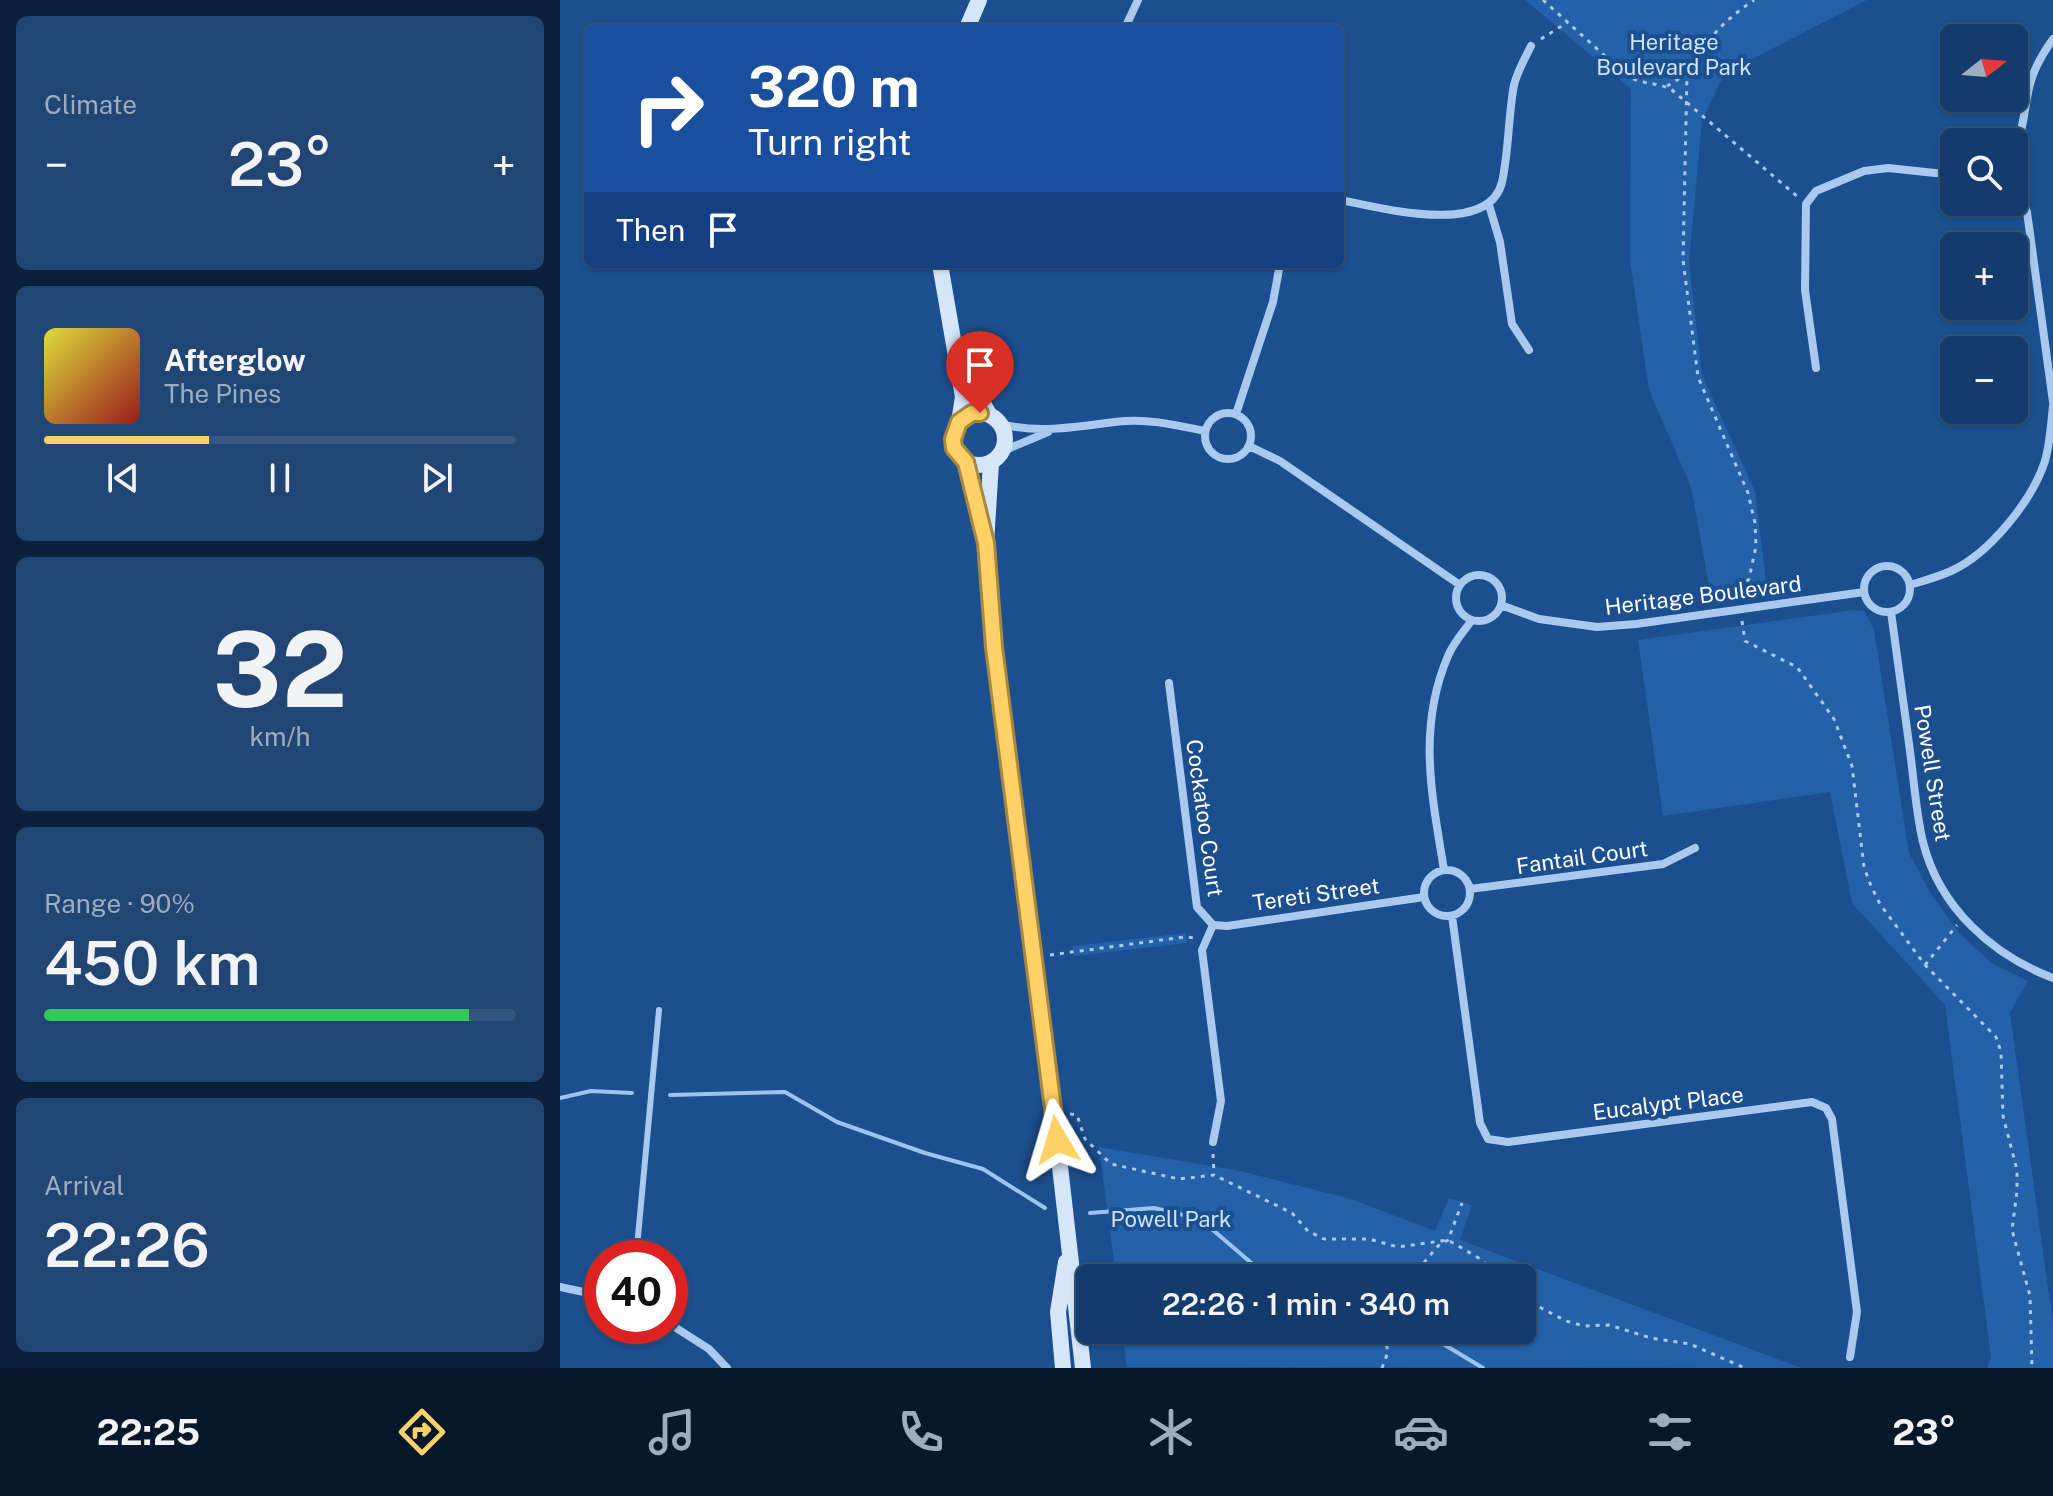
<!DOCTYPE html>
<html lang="en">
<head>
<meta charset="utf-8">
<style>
  :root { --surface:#143b6b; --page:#214673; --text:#f1f3f6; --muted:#9dadc1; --line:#33557e; --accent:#ffd166 }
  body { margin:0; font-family:"Public Sans",sans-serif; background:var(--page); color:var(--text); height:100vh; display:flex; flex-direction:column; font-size:30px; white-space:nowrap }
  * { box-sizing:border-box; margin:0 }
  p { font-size:26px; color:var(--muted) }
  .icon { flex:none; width:44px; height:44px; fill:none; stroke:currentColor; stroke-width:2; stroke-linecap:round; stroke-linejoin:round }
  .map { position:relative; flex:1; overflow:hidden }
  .sheet { display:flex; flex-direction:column; gap:16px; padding:16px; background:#0b203b; width:560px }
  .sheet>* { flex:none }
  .hud { position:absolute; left:24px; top:24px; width:760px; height:244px; border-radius:12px; box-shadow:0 2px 6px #0004,0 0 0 2px var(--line); background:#1a4fa0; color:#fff; overflow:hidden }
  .needle { width:52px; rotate:73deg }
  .buttons { position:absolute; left:1380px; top:24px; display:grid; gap:16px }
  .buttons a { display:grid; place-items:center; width:88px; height:88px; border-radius:12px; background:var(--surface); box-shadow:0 2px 6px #0004,0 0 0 2px var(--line); font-size:40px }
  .speed { position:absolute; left:24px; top:1240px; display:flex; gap:16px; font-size:40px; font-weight:700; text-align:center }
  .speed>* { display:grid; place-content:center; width:104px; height:104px; border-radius:50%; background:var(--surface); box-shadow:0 2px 6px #0004,0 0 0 2px var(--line); line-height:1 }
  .speed .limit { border:12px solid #d22; background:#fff; color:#111 }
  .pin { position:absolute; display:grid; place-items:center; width:68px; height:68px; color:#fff; margin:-82px -34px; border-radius:50% 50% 50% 0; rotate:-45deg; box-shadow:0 0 8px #0007 }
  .pin .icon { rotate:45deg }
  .me { position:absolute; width:88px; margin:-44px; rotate:353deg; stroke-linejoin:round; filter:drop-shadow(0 0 6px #0008) }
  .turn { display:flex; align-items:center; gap:28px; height:168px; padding:0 32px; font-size:36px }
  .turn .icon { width:104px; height:104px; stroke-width:2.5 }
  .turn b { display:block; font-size:56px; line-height:68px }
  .then { display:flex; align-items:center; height:76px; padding:0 32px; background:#0003; gap:16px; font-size:30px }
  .big { font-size:60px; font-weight:600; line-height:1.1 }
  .sheet .widget { flex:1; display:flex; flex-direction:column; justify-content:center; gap:12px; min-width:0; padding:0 28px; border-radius:12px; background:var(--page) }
  .sheet .dial { align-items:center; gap:0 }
  .dial b { font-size:104px; line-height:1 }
  .song { display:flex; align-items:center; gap:24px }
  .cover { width:96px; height:96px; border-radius:12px; background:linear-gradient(135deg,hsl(60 70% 55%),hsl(0 70% 35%)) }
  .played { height:8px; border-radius:4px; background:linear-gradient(90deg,var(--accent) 35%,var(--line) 35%) }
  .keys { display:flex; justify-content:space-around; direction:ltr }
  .heat { display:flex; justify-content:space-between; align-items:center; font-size:44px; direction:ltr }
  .charge { height:12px; border-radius:6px; background:linear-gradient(90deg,#34c759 90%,var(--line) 0) }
  .trip { position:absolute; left:516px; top:1264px; width:460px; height:80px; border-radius:12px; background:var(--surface); box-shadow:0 2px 6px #0004,0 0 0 2px var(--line); font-weight:600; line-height:80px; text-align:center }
  .dock { display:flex; height:128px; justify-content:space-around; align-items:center; background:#08182b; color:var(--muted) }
  .dock .icon { width:56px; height:56px }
  .dock .selected { color:var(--accent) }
  .dock b { font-size:36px; color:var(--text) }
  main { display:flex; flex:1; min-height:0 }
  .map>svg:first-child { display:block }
  .green { fill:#2461a8 }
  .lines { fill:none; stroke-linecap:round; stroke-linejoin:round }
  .stream { stroke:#9cc4f0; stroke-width:4 }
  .path { stroke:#a9c9ee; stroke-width:3; stroke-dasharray:4 6; stroke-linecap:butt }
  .lane { stroke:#a9c9ee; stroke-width:6 }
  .street { stroke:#a9c9ee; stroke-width:8 }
  .secondary { stroke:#d6e6fa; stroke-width:16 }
  .route-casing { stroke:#a68842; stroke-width:20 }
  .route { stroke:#ffd166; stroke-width:14 }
  .labels { text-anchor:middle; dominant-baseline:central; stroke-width:8; stroke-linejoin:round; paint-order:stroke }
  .park-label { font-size:22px; fill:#cfe3fa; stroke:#1b4f8f }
  .street-label { font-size:22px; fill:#fff; stroke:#1b4f8f }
</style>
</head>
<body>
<main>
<section class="sheet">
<div class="widget"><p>Climate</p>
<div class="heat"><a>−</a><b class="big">23°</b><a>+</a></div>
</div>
<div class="widget">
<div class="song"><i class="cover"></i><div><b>Afterglow</b><p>The Pines</p></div></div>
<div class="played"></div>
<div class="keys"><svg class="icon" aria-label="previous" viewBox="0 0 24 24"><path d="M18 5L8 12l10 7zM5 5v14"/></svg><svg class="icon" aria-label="pause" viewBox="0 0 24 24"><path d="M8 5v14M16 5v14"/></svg><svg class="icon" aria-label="next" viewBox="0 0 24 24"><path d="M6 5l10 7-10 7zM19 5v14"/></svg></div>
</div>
<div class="widget dial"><b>32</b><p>km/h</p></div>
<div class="widget"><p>Range · 90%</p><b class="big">450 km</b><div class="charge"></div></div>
<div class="widget"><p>Arrival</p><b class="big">22:26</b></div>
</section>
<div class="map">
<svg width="1493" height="1368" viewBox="0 0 1493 1368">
  <rect width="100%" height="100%" fill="#1b4f8f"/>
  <path class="green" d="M965 0H1307L1165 73 1142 120 1129 263 1142 375 1195 491 1207 588C1183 581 1171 583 1151 596L1131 487 1089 390 1070 260 1071 89Z
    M1294 610 1304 611 1314 630 1349 853 1371 894 1401 935 1433 964 1468 981 1450 1013 1493 1324V1368H1427L1431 1357 1385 1005 1292 903 1270 792 1103 816 1078 640Z
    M626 933 627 943 514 956 513 946Z
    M539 1147 680 1171 791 1199 875 1231 889 1198 912 1205 900 1240 1241 1368 567 1367 562 1330H962V1278H556Z"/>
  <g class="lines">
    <path class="stream" d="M110 1095 225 1092 277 1122 365 1153 423 1169 485 1208
      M0 1098 31 1091 72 1093
      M530 1213 594 1208 640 1219 702 1272 713 1278
      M860 1330 923 1368"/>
    <path class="path" d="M983 0 1066 75C1084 86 1096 81 1112 90L1238 197
      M981 39 1008 22
      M1107 86 1127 74
      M1179 598 1178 591 1189 579 1196 546 1195 523 1188 493 1138 377 1123 260 1127 74C1148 38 1161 23 1194 0
      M1182 621 1185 641 1237 667 1274 719 1292 766 1304 867 1311 886 1320 904 1365 965 1436 1037 1441 1052 1443 1116 1457 1170V1191L1452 1230 1470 1296 1472 1368
      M490 955 624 937 637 938
      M1365 965 1397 925
      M510 1114 517 1115 525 1139 551 1164 619 1179 654 1175 732 1213 748 1231 764 1239H809L838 1247 888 1240 922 1260 939 1278
      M653 1154 654 1175
      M851 1278 878 1246 888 1240 902 1203
      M962 1298 1006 1321 1024 1326 1049 1325 1091 1338 1130 1344 1185 1368
      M822 1368 828 1352 823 1330"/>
    <path class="lane" d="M76 1258 99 1010"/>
    <path class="street" d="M565 28 578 0
      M1454 152C1464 131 1464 107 1470 84 1474 68 1483 53 1493 39
      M1454 181 1460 188 1467 212 1493 402
      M780 200C818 207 929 238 942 182 949 151 948 117 954 85 957 72 965 58 971 46
      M929 205 940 242 952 324 969 350
      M1256 368 1245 290 1246 204 1256 191 1304 171 1328 168 1394 175
      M645 436a23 23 0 1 1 46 0a23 23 0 1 1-46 0Z
      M676 414 713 302 720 264
      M441 424C483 435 522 425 565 421 592 419 619 426 645 431
      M689 446 720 461 900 585
      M443 451 488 432
      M1304 589a23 23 0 1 1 46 0a23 23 0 1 1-46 0Z
      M896 598a23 23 0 1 1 46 0a23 23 0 1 1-46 0Z
      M1350 585C1363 581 1378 577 1391 571 1429 554 1472 501 1485 461 1490 443 1491 425 1493 406
      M941 605 979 619 1037 627 1076 624 1304 592
      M1331 612C1337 659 1344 705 1350 751 1354 781 1356 813 1363 842 1379 907 1432 955 1493 978
      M609 683 637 907 653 925 642 950 661 1101 653 1142
      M864 893a23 23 0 1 1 46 0a23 23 0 1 1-46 0Z
      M884 870C872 796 857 728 888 656 893 643 904 631 912 620
      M910 889 1103 864 1135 848
      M892 916 920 1123 928 1139 948 1142 1252 1102 1266 1108 1272 1119 1297 1312 1290 1357
      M653 925 667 926 864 897
      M0 1287 42 1296
      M110 1324 149 1349 167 1368"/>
    <path class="secondary" d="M407 28 419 0
      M380 264 403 397 399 422
      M405 373 429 414
      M393 439a26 26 0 1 1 52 0a26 26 0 1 1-52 0Z
      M406 462 422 526
      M431 463 426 543 434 647 494 1114 523 1368
      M503 1368 498 1312 506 1262"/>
  </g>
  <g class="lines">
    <defs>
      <path id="route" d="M420 413H412L399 422 393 439 394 448 406 462 426 543 434 647 497 1140"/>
    </defs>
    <use href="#route" class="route-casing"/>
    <use href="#route" class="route"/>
  </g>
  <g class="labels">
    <g class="park-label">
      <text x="1114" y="42">Heritage<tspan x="1114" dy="25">Boulevard Park</tspan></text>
      <text x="611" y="1219">Powell Park</text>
    </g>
    <g class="street-label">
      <text transform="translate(1143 595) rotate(-7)">Heritage Boulevard</text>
      <text transform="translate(1373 773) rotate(81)">Powell Street</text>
      <text transform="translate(645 818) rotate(82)">Cockatoo Court</text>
      <text transform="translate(1022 857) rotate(-8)">Fantail Court</text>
      <text transform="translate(756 894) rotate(-8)">Tereti Street</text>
      <text transform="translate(1108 1103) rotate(-7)">Eucalypt Place</text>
    </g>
  </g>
</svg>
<div class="buttons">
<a><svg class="needle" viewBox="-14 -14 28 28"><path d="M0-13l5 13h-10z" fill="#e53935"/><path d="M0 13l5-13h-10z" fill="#9dadc1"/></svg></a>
<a><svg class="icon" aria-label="search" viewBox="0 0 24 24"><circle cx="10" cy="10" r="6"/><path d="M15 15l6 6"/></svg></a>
<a>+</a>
<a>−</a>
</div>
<div class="speed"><div class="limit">40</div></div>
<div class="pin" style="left:420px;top:413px;background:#d93025"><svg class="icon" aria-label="arrive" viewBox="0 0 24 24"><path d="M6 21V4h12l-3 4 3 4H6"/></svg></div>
<svg class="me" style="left:497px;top:1140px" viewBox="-20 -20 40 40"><path d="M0-17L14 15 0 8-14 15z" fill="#ffd166" stroke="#fff" stroke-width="4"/></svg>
<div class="trip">22:26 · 1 min · 340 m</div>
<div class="hud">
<div class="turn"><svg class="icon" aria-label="right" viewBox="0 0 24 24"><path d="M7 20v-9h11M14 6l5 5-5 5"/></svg><div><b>320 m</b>Turn right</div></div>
<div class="then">Then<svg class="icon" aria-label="arrive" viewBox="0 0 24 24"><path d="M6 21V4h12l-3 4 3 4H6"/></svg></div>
</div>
</div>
</main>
<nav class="dock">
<b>22:25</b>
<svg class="icon selected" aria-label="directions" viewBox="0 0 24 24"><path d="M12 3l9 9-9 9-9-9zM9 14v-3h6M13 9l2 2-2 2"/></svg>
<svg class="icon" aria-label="music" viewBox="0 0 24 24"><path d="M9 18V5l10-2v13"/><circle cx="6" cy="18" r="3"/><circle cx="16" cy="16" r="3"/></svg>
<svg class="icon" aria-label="phone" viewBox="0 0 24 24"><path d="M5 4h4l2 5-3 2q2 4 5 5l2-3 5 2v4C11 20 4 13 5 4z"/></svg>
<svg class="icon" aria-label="climate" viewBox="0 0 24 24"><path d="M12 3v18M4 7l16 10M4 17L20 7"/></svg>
<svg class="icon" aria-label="car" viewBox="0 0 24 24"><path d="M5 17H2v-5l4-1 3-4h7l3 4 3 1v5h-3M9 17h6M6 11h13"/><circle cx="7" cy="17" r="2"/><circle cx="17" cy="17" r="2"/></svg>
<svg class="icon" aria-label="filters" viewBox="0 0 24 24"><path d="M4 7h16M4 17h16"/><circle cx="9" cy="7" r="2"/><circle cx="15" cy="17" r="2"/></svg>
<b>23°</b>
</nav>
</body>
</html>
